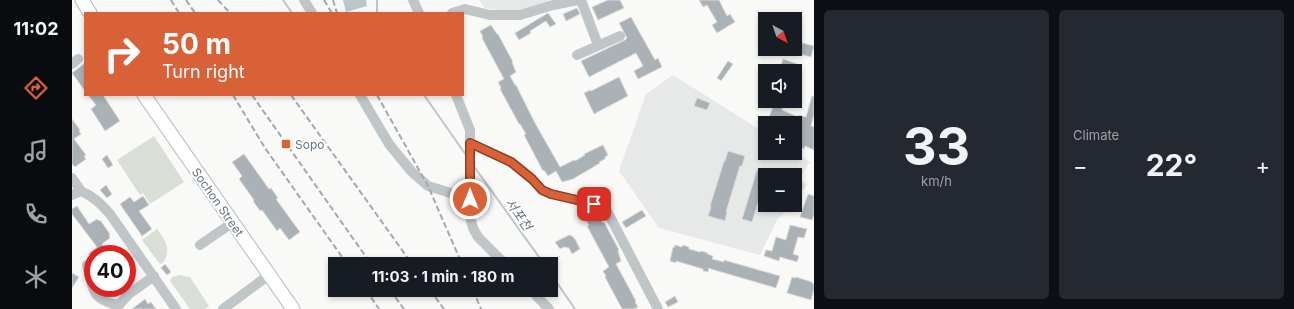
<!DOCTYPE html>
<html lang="en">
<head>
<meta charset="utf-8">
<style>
  :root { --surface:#171b24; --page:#242831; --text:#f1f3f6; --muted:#9ea1a6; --accent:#d86138 }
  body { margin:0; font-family:Inter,"Noto Sans KR",sans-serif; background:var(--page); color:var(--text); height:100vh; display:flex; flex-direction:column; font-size:15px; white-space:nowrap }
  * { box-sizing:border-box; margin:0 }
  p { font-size:13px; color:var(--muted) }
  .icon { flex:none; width:22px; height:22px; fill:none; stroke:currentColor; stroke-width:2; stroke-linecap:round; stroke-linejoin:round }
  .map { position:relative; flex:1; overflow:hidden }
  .side { display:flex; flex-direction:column; gap:10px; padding:10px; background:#0d0f14; width:480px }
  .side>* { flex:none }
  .top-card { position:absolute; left:12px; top:12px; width:380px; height:84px; border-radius:0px; box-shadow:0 2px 6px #0003; background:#d86138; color:#fff; overflow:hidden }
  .needle { width:26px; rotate:140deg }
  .fabs { position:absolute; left:686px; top:12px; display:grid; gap:8px }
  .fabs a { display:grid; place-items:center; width:44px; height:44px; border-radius:0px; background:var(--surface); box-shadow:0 2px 6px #0003; font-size:20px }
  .speed { position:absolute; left:12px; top:245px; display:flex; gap:8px; font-size:20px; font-weight:700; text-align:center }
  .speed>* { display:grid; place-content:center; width:52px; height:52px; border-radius:50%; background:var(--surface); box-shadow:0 2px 6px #0003; line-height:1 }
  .speed .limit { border:6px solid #d22; background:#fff; color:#111 }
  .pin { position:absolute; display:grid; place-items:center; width:34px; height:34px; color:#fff; margin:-17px; border-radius:8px; box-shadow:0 2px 6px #0006 }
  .me { position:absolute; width:44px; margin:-22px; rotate:0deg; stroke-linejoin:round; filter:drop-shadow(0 0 3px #0008) }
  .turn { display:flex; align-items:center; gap:14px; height:84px; padding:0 12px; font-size:18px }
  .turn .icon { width:52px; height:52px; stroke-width:2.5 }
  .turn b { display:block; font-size:28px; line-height:34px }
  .big { font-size:30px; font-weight:700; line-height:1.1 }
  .side .widget { flex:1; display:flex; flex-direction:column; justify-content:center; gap:6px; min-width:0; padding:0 14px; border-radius:6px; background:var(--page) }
  .side .dial { align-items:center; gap:0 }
  .dial b { font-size:52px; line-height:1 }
  .heat { display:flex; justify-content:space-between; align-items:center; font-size:22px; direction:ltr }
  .side .tiles { flex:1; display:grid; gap:10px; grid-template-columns:repeat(2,1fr) }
  .trip { position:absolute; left:256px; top:257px; width:230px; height:40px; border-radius:0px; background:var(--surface); box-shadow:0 2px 6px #0003; font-weight:700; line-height:40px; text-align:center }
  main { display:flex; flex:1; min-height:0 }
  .tabs { display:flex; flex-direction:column; width:72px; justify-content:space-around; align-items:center; background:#090b0e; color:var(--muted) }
  .tabs .icon { width:28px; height:28px }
  .tabs .selected { color:var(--accent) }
  .tabs b { font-size:18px; color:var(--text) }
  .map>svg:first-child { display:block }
  .built { fill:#e7e8e8 }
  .green { fill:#d9ded6 }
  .water { fill:#bcc6cb }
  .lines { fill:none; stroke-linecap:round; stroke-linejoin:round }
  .stream { stroke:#bcc6cb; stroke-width:2 }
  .building { fill:#aab2b7; stroke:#dbdbd9 }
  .major-casing { stroke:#b4b9bd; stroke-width:15 }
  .minor { stroke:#c0c5c8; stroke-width:10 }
  .major { stroke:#fff; stroke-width:13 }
  .rail { stroke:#a2a9ae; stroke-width:2; stroke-dasharray:6 3; stroke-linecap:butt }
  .route-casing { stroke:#8c3f24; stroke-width:10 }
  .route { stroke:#d86138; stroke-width:7 }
  .poi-dot { fill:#d86138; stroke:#fff; stroke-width:1.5 }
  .labels { text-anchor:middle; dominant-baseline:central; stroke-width:4; stroke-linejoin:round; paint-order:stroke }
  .poi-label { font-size:12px; fill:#667480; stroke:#fff; text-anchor:start }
  .street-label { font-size:12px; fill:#667480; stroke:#fff }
  .water-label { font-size:13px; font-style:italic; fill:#667981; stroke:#fff }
</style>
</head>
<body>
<main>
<nav class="tabs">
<b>11:02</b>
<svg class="icon selected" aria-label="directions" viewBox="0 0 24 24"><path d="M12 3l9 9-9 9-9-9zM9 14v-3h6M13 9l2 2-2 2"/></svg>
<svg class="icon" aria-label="music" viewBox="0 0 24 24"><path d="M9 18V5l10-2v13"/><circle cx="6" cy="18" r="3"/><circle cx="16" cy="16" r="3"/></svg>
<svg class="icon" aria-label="phone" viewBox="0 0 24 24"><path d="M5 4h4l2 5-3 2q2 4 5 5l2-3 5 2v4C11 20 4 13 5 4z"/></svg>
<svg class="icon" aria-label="climate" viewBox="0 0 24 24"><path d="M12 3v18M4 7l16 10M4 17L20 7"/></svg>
</nav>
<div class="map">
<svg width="742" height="309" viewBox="0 0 742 309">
  <rect width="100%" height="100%" fill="#f9f9f7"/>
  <path class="built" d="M407 0H479L448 12H438L413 8Z
    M601 75 693 133V153L723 152 738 162 728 178 735 185 723 202V175H693V205H721L718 209 706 218 688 255 587 228 547 171 574 94Z"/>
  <path class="green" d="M82 136 112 182 78 204 71 193 68 195 45 160Z
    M85 229C94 241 100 251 90 264L87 263 70 240Z
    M107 275 118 277 137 306 133 309H118L98 281 100 277Z"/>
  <path class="water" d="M271 0H294L295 6 274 12Z"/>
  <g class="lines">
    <path class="stream" d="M211 0 220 13
      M305 13V0
      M352 95 394 155
      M401 165 472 264
      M479 274 503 309"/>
  </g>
  <path class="building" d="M536 0H548L552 8 526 20 520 7Z
    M627 0H647L655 16 658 14 663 22 645 33 640 25 645 22 635 5 631 7Z
    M505 8 508 14 494 21 491 14Z
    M476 13 484 24 478 27 474 21 458 31 459 33 447 40 443 33Z
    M559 17 583 60 586 58 590 67 566 79 562 71 571 66 564 53 517 77 509 61 553 40 555 38 547 23Z
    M419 25 425 34H426L441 62H440L444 72 438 76 443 85H444L463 123 488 167 502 160 503 161 513 155 512 154 531 145 536 155 533 157V159L527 162 528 163 501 179 490 182 484 171 476 176 472 170 471 171 452 135 454 134 448 124H447L428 89 429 88 426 82 432 79 410 38 411 37 408 31Z
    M723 41 742 46 739 57 723 53Z
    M711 59 725 64 723 71H707Z
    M656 61 661 64 649 81 645 78Z
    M13 63V91L0 73Z
    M547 77 556 96 522 114 512 93 518 90 519 91Z
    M16 95H31L48 121 33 131 19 109 24 105Z
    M740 96H742V114L739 126 742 127V150L733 146 732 149 723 144V123H695L703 101H714L710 110 726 117 727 115 734 117Z
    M625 98 638 103 635 110 622 106Z
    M0 119 8 130 7 131 9 134 2 139 14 155 12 156 14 159 3 167 0 164Z
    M656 151 673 156 670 166H668L654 212H655L653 221 636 216 639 207 638 206 652 161H653Z
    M172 154 197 189 199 188 206 198 204 199 228 232 217 240 208 228 205 231 190 210 188 211 181 201 182 200 167 179 170 176 160 162Z
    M35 155 41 165 36 168 30 159Z
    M685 170 693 172V181L680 222 670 219Z
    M723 180 731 186 723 198Z
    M34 185 40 194 35 198 28 190Z
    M736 194 742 196V214L740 220 728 217Z
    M71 196 77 205 67 211 80 229 70 236 48 204 58 197 62 202Z
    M5 206 17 224 25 219 27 221 28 220 38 234 37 235 38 238 30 244 37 254H16L25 247 0 214V209Z
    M570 210 574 216 554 228 550 222Z
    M524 214 531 223 532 222 547 250 546 251 549 261 544 264 564 301 563 302 566 307 562 309H550L533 277 534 276 531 271 537 267 515 226 517 225 513 219Z
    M718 225 735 229 732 238 726 237 721 254 727 256 725 262 708 257 707 261 692 256 694 250 700 251 704 237 714 240Z
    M497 235 500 236 503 239 508 249 500 254 497 248 492 247 488 249 483 242Z
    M603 245 610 247 611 245 617 247V249L628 252 629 251 636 253 635 254 641 256 640 259 652 262V260L708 276 704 288 639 269 637 268 636 272 631 271V269L604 261V263L598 261 601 247 602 248Z
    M93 264 99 272 95 275 89 268Z
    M0 273 7 277 0 288Z
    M720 277 723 278 724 277 740 282V283L742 284V289L739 300 715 293Z
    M28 288H50L38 296 30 291Z
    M603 296 606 302 596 307 593 302Z
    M73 299 76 304 79 302 84 309H60Z"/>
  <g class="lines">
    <defs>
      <path id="major" d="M10 0 18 13
        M72 95 221 309"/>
    </defs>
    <use href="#major" class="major-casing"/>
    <path class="minor" d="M232 0 240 13
      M341 0 347 13
      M509 0 526 45
      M380 13 393 9 418 15H448L481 5 506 0
      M505 55 548 36
      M0 64 6 59
      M288 95 317 144 340 172 356 186 398 199
      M384 95 398 130V217L401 228 406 237 433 264
      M398 143 439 162 460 179 470 190 479 194 522 204 534 209 586 309
      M0 178 9 191
      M0 195 9 191C21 196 29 204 38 214L104 309
      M128 245 160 223
      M15 265C22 289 18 299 46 305
      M459 290 477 309
      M43 309 57 294 82 276
      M151 309 197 275"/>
    <use href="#major" class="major"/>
    <path class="rail" d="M99 0 107 13
      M114 0 123 13
      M146 0 158 13
      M252 0 260 13
      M261 0 265 13
      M161 95 193 148 275 264
      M180 95 299 264
      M219 95 340 264
      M305 95 356 186 390 264
      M294 290 307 309
      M318 290 332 309
      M358 290 372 309
      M401 290 409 309"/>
  </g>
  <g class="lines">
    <defs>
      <path id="route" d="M398 199V143L439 162 460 179 470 190 479 194 522 204"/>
    </defs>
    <use href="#route" class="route-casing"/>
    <use href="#route" class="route"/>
  </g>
  <rect class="poi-dot" x="209" y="139" width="10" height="10" rx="2"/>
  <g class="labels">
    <g class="poi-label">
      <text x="223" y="144">Sopo</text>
    </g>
    <g class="street-label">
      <text transform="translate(146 202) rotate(55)">Sochon Street</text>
    </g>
    <g class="water-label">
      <text transform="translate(447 214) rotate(55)">서포천</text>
    </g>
  </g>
</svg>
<div class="fabs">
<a><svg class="needle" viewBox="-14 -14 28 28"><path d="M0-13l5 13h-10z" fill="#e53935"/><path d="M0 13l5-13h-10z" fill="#9ea1a6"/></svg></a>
<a><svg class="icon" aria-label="sound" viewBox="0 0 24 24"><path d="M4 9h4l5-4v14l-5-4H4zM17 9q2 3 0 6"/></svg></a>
<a>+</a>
<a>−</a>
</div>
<div class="speed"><div class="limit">40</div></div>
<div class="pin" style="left:522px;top:204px;background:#d93025"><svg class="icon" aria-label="arrive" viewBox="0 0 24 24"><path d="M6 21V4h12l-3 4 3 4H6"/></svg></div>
<svg class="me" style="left:398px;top:199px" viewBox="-20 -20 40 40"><circle r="17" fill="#d86138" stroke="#fff" stroke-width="3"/><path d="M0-11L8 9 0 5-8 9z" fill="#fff"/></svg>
<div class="trip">11:03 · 1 min · 180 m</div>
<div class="top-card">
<div class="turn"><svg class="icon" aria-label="right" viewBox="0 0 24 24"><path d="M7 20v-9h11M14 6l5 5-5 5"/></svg><div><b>50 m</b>Turn right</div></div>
</div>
</div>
<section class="side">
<div class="tiles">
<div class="widget dial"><b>33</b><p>km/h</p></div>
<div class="widget"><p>Climate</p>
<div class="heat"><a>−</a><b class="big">22°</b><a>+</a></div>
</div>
</div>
</section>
</main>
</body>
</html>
